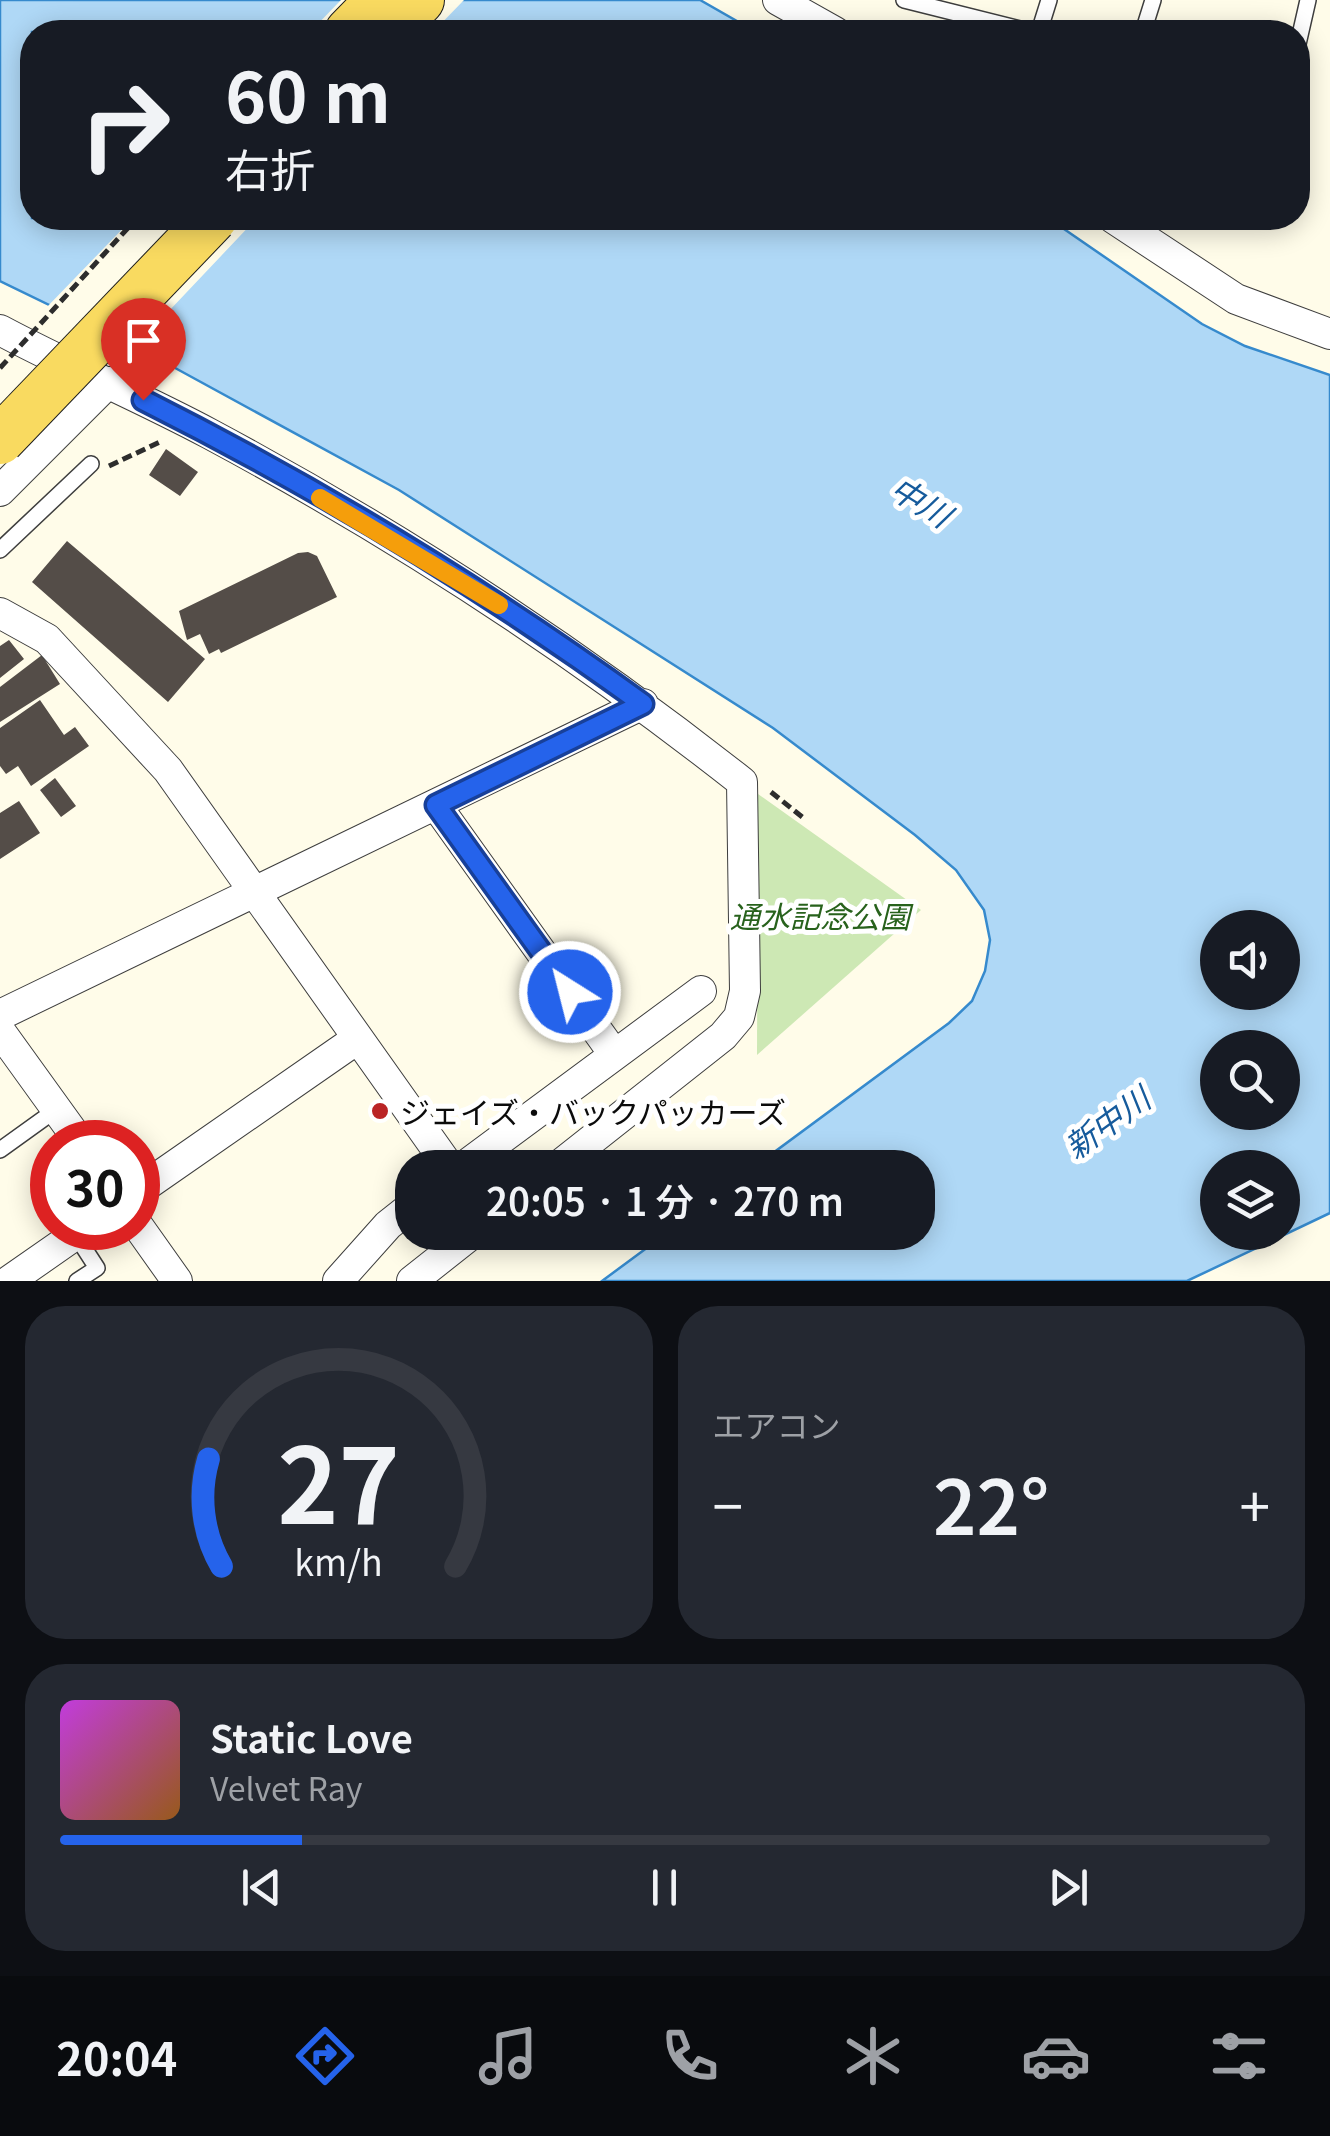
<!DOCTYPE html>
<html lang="ja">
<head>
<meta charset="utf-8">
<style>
  :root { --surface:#171b24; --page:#242831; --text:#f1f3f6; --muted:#9ea1a6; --line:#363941; --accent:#2563eb }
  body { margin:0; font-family:Georgia,"Noto Sans JP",serif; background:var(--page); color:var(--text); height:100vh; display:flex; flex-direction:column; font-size:38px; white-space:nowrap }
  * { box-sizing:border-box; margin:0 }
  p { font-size:32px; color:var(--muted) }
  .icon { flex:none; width:55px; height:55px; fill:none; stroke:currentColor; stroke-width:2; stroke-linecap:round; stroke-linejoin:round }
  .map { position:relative; height:1281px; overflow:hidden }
  .side { display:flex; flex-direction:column; gap:25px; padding:25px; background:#0d0f14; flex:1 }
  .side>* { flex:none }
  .hud { position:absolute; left:20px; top:20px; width:1290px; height:210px; border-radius:40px; box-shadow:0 5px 25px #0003; background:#171b24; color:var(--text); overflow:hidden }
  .tools { position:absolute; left:1200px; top:910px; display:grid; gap:20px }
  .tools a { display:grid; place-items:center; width:100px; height:100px; border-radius:50%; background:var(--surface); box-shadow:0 5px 25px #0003; font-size:50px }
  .speed { position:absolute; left:30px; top:1120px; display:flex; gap:20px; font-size:50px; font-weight:700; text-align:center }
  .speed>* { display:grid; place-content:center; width:130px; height:130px; border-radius:50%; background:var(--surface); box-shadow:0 5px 25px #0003; line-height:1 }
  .speed .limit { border:15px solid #d22; background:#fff; color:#111 }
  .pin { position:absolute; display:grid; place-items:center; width:85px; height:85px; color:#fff; margin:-102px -42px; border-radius:50% 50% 50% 0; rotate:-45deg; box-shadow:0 0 10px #0007 }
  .pin .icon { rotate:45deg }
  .me { position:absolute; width:110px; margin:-55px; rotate:324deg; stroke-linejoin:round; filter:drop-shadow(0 0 8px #0008) }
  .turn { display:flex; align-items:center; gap:35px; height:210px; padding:0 40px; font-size:45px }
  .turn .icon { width:130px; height:130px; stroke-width:2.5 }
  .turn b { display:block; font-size:70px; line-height:85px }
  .big { font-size:75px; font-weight:600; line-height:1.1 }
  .side .card { flex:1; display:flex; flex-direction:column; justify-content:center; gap:15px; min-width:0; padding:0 35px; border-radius:40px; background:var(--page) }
  .side .dial { align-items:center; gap:0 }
  .dial svg { height:260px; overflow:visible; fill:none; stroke:var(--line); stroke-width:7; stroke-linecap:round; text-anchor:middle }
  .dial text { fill:var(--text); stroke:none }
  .song { display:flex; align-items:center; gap:30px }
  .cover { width:120px; height:120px; border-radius:15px; background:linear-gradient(135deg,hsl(290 70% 55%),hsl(30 70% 35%)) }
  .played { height:10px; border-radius:5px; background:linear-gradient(90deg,var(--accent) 20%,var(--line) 20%) }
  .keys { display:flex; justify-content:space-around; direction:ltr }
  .heat { display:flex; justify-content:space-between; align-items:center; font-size:55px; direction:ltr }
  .side .tiles { flex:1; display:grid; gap:25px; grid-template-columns:1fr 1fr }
  .card:last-child { grid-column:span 2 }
  .trip { position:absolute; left:395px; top:1150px; width:540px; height:100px; border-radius:40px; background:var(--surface); box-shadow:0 5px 25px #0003; font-weight:600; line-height:100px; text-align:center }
  .dock { display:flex; height:160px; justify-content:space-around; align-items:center; background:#090b0e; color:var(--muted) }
  .dock .icon { width:70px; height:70px }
  .dock .selected { color:var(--accent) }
  .dock b { font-size:45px; color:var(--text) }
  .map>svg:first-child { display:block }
  .green { fill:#cde8b4 }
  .water { fill:#afd8f6; stroke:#368acd; stroke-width:2.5; fill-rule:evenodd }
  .pier { fill:#fffce9 }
  .building { fill:#544d48 }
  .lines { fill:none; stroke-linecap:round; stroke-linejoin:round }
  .service-casing { stroke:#3e3e3e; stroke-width:18 }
  .minor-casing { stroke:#3e3e3e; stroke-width:32 }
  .primary-casing { stroke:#1c1c1c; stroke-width:50 }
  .path { stroke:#2d2d2d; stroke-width:5; stroke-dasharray:10 5; stroke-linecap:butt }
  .service { stroke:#fff; stroke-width:15 }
  .minor { stroke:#fff; stroke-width:30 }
  .primary { stroke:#f9da60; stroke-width:48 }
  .primary-bridge-casing { stroke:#1c1c1c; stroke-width:50; stroke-linecap:butt }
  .path-bridge { stroke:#2d2d2d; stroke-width:5; stroke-dasharray:10 5; stroke-linecap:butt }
  .primary-bridge { stroke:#f9da60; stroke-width:48 }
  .route-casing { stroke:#184099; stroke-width:25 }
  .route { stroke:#2563eb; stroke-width:18 }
  .slow { stroke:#f59e0b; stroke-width:18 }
  .poi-dot { fill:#ba2425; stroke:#fff; stroke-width:4 }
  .labels { text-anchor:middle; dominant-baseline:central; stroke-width:10; stroke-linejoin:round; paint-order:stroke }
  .park-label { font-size:30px; font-style:italic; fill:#28621c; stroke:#fff }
  .poi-label { font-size:30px; fill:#0b0b0b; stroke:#fff; text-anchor:start }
  .water-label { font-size:32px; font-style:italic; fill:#165b9c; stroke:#fff }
</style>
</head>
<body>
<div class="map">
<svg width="1330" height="1281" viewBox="0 0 1330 1281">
  <rect width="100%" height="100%" fill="#fffce9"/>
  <path class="green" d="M758 794 921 910 757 1055Z"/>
  <path class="water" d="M0 0H700L756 32H32V218H1048L1202 324 1245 346 1330 375V1213L1187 1281H602L667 1233 918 1232V1168L754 1167 949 1023 972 1001 985 971 990 940 984 910 956 870 915 835 773 728 399 490 144 351 0 281ZM1218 928H1282V992H1218ZM1218 1048H1282V1112H1218ZM1218 1168H1282V1232H1218Z"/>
  <path class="pier" d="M341 0H464L433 32H310Z
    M133 218H257L132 350 46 308Z"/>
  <path class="building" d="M166 449 198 472 180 496 149 475Z
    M67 541 205 659 168 702 32 582Z
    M308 552 317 556 337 597 221 653 219 649 209 654 200 634 187 640 179 611 298 553Z
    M9 640 24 659 0 678V646Z
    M42 655 60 684 0 722V687Z
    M40 700 64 735 75 727 89 746 31 786 18 766 6 774 0 766V728Z
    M55 778 76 806 61 817 40 790Z
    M19 801 40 833 0 859V813Z"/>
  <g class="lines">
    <defs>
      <path id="service" d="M904 0 1032 32
        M1039 32 1049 0
        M1143 32 1153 0
        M1298 44 1308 0
        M0 550 91 464
        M0 1150 57 1109
        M75 1234 97 1268 77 1281"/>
      <path id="minor" d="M778 0 835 32
        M1113 218 1236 299 1330 334
        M0 330C69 367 141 397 210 434 397 534 576 651 742 782L745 991 739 1017 723 1036 556 1168
        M0 491 109 382
        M0 613 47 639 168 770 450 1168
        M436 805 614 1054
        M0 1015 643 704
        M0 1031 80 1142
        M462 1168 701 991
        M138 1191 357 1039
        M138 1226 177 1281
        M9 1281 85 1228
        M338 1281 388 1225 412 1206
        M412 1281 474 1232"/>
      <path id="primary" d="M349 32 380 0
        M389 32 420 0"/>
    </defs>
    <use href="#service" class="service-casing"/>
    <use href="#minor" class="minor-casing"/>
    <use href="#primary" class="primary-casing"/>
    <path class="path" d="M109 466 162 441
      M771 792 806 820"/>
    <use href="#service" class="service"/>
    <use href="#minor" class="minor"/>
    <use href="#primary" class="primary"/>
    <defs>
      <path id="primary-bridge" d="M0 440 213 218"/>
    </defs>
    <use href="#primary-bridge" class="primary-bridge-casing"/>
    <path class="path-bridge" d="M0 368 137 218"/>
    <use href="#primary-bridge" class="primary-bridge"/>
  </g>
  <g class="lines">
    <defs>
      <path id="route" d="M143 400C316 487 486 590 643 704L436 805 570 992"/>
    </defs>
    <use href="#route" class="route-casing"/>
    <use href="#route" class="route"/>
    <path class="slow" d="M320 498 499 605"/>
  </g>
  <circle class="poi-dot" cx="380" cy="1111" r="10"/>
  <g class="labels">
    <g class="park-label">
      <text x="820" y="915">通水記念公園</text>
    </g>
    <g class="poi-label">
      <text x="400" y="1111">ジェイズ・バックパッカーズ</text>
    </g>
    <g class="water-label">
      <text transform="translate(922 500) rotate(32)">中川</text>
      <text transform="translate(1106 1121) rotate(-36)">新中川</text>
    </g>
  </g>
</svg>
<div class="tools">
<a><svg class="icon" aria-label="sound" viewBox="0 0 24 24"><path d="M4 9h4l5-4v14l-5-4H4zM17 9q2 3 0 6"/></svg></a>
<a><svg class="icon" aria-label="search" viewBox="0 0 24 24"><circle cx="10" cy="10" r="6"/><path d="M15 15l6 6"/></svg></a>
<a><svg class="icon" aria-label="layers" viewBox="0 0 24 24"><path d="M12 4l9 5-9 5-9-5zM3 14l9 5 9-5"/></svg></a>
</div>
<div class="speed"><div class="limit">30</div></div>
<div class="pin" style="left:143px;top:400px;background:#d93025"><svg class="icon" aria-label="arrive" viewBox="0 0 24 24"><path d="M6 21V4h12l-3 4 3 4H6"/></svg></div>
<svg class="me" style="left:570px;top:992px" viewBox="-20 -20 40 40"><circle r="17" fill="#2563eb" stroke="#fff" stroke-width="3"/><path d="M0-11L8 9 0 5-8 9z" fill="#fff"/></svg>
<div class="trip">20:05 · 1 分 · 270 m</div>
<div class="hud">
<div class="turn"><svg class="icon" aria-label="right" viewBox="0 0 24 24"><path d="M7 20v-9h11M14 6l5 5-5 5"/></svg><div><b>60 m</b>右折</div></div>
</div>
</div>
<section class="side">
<div class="tiles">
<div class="card dial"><svg viewBox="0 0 100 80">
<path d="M14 69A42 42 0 1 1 86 69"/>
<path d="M14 69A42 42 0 0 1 10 36" stroke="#2563eb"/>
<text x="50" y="56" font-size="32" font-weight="700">27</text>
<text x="50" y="72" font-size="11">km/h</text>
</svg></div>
<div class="card"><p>エアコン</p>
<div class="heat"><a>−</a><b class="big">22°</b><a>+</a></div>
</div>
<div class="card">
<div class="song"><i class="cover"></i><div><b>Static Love</b><p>Velvet Ray</p></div></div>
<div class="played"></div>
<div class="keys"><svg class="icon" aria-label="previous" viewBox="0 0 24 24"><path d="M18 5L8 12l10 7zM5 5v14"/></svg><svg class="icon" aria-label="pause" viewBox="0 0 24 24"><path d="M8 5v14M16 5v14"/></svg><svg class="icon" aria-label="next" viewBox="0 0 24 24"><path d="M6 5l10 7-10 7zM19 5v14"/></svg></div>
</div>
</div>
</section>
<nav class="dock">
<b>20:04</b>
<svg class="icon selected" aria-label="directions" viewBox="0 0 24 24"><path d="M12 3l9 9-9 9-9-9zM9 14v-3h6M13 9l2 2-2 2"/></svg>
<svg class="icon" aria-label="music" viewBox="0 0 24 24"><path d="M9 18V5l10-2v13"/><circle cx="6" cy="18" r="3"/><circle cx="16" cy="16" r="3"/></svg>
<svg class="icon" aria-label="phone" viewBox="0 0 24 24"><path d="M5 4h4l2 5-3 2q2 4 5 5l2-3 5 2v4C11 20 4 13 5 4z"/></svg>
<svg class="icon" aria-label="climate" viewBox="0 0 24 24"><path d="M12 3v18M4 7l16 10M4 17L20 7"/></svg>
<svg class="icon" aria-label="car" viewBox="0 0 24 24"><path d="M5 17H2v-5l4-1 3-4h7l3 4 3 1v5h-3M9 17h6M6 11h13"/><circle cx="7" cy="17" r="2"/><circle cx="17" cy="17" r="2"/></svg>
<svg class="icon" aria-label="filters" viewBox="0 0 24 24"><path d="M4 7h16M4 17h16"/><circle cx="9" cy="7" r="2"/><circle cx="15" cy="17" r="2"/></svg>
</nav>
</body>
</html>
